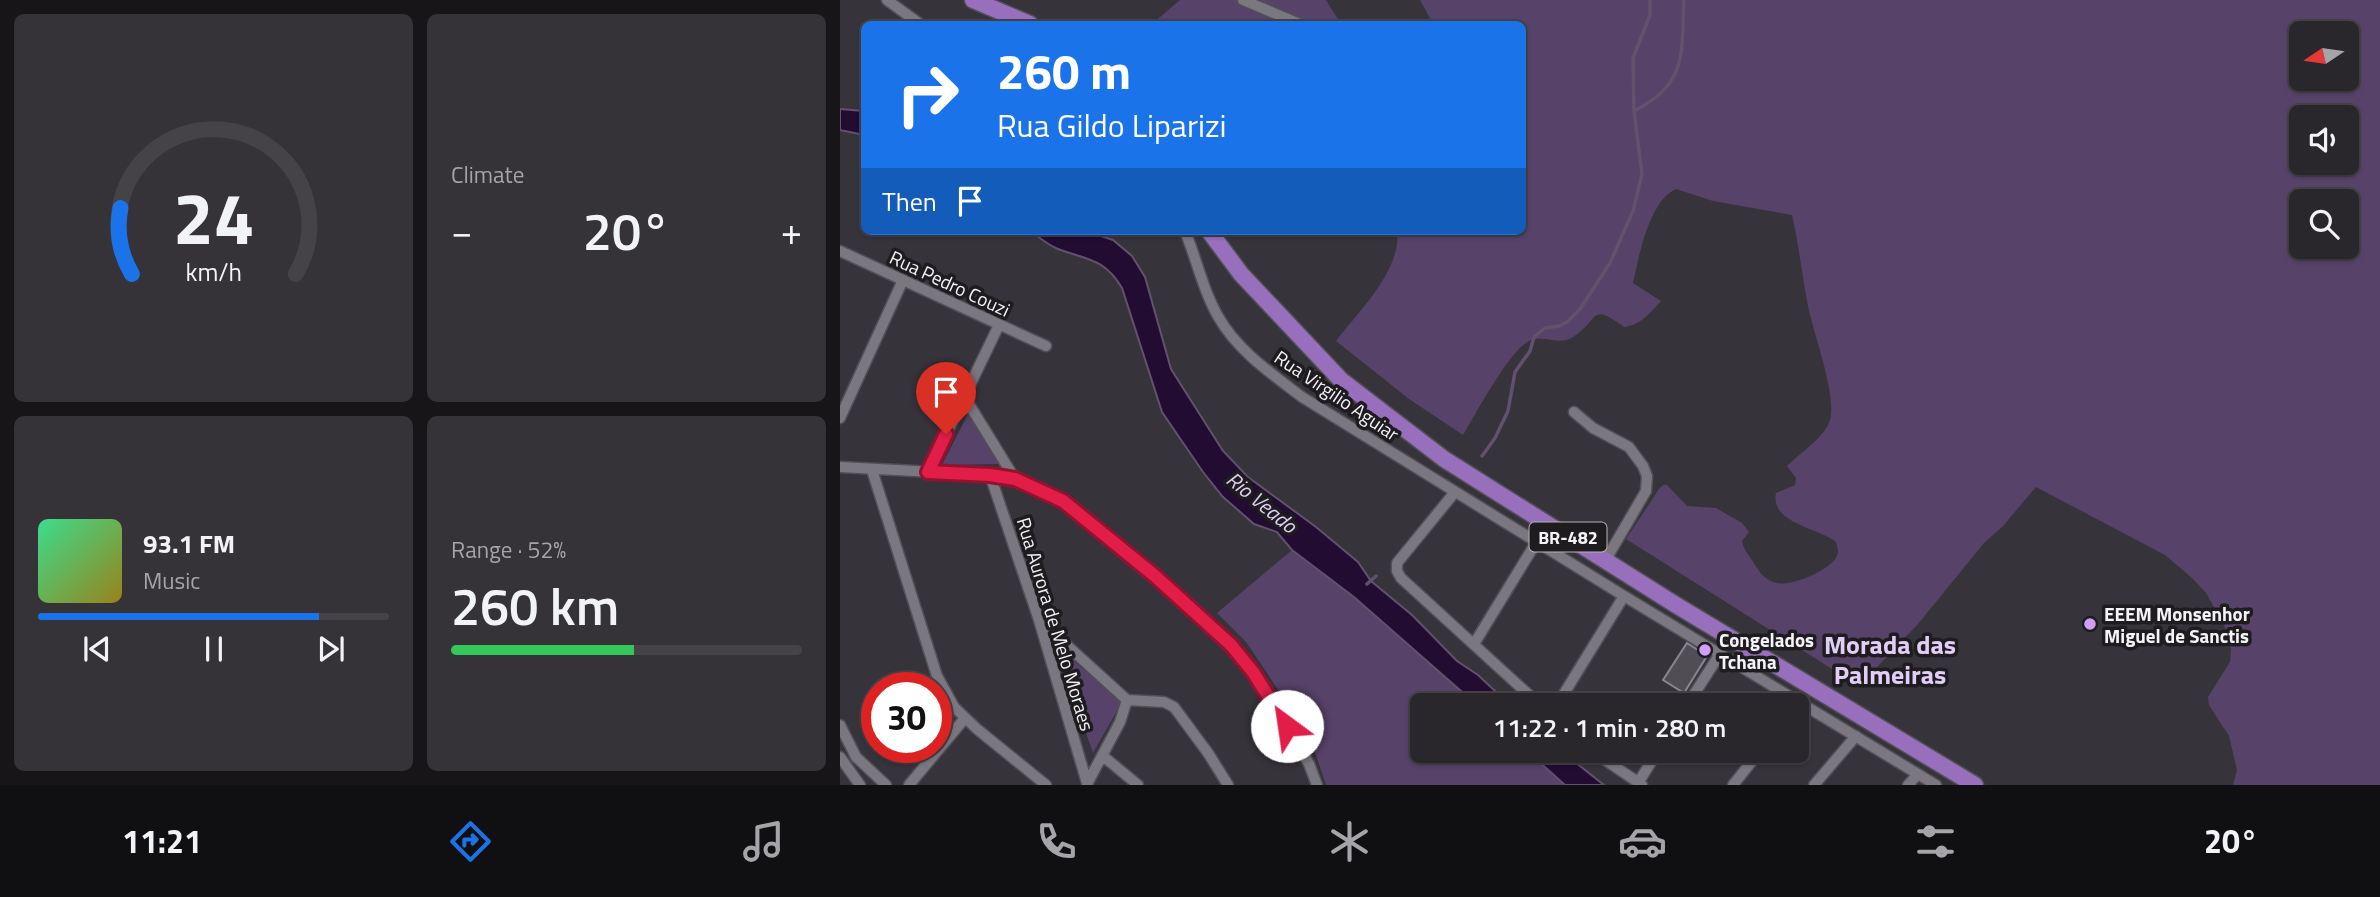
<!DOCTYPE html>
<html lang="en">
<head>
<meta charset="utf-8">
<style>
  :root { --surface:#29262c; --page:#353238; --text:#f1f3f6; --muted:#a5a5a9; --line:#454348; --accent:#1a73e8 }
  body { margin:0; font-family:"Titillium Web",sans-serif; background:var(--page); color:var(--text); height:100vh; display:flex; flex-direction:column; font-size:26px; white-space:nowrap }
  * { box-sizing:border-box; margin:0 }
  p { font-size:23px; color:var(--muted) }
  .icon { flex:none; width:38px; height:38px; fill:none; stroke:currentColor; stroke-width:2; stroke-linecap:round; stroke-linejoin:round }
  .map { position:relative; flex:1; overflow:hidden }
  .sheet { display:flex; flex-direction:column; gap:14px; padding:14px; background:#171518; width:840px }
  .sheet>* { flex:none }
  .guide { position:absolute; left:21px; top:21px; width:665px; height:214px; border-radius:10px; box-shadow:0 2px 5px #0004,0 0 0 2px var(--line); background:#1a73e8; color:#fff; overflow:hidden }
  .needle { width:46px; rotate:257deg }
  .tools { position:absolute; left:1449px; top:21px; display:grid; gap:14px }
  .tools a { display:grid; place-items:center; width:70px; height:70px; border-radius:10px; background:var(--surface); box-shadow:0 2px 5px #0004,0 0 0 2px var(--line); font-size:35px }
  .speed { position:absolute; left:21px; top:672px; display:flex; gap:14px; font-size:35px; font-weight:700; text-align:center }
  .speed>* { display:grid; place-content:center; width:91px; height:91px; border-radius:50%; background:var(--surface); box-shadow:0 2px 5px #0004,0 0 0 2px var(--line); line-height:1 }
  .speed .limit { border:10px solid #d22; background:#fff; color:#111 }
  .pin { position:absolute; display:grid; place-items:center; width:60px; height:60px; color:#fff; margin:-72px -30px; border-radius:50% 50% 50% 0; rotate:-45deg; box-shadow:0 0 7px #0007 }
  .pin .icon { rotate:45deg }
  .me { position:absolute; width:77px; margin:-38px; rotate:329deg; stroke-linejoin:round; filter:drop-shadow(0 0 5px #0008) }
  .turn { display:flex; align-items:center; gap:24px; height:147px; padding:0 21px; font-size:32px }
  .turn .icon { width:91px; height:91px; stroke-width:2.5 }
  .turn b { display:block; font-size:49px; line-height:60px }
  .then { display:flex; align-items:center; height:66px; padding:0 21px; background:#0003; gap:14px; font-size:26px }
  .big { font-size:52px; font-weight:600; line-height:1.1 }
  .sheet .card { flex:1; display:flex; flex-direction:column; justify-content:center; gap:10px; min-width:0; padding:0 24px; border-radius:10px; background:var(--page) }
  .sheet .dial { align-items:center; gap:0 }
  .dial svg { height:182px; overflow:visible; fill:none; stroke:var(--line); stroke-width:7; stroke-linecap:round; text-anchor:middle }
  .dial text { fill:var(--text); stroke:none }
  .song { display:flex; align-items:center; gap:21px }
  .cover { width:84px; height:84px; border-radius:10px; background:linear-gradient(135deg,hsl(150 70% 55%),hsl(50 70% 35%)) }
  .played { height:7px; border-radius:4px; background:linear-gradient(90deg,var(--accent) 80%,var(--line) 80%) }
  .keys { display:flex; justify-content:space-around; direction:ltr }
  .heat { display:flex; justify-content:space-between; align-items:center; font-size:38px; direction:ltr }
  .charge { height:10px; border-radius:5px; background:linear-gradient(90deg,#34c759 52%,var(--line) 0) }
  .sheet .tiles { flex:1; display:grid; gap:14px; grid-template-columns:repeat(2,1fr) }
  .trip { position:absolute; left:570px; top:693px; width:399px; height:70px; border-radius:10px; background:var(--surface); box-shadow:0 2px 5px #0004,0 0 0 2px var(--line); font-weight:600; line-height:70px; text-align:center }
  .dock { display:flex; height:112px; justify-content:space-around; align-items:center; background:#100f12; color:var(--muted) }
  .dock .icon { width:49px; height:49px }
  .dock .current { color:var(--accent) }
  .dock b { font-size:32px; color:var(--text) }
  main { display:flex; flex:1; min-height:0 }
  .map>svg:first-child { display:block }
  .green { fill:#574269; fill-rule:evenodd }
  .water { fill:#220c32; stroke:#62516d; stroke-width:2 }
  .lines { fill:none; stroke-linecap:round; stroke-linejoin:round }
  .stream { stroke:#62516d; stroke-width:3.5 }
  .building { fill:#514d55; stroke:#89858d; stroke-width:2 }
  .minor-casing { stroke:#524f55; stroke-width:13 }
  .trunk-casing { stroke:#524f55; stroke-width:19 }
  .minor { stroke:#7b7780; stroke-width:10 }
  .trunk { stroke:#986fbc; stroke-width:16 }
  .route-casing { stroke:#92132f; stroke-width:18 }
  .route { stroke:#e11d48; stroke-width:12 }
  .poi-dot { fill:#d19dfe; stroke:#1e1c1f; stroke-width:2.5 }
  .labels { text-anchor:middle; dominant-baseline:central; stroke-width:7; stroke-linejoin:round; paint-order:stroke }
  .shield { fill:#1e1c1f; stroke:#b5b2b7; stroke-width:2 }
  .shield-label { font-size:18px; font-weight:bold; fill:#f6f3f8 }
  .street-label { font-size:19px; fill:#f6f3f8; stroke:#1e1c1f }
  .poi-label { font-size:19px; font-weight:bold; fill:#f6f3f8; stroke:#1e1c1f; text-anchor:start }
  .water-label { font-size:21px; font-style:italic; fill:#e3cef8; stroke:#1e1c1f }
  .district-label { font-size:26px; font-weight:bold; fill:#e1cdf6; stroke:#1e1c1f }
</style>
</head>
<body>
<main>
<section class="sheet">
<div class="tiles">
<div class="card dial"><svg viewBox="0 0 100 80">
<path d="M14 69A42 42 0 1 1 86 69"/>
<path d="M14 69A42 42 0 0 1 9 40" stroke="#1a73e8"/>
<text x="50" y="56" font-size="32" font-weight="700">24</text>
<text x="50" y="72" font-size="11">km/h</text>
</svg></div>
<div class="card"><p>Climate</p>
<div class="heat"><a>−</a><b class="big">20°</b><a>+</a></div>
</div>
<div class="card">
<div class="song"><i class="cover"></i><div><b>93.1 FM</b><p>Music</p></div></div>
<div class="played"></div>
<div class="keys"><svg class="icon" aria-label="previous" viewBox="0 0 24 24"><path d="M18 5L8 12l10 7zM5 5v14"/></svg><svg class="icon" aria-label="pause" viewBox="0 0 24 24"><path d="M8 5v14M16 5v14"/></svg><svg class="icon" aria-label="next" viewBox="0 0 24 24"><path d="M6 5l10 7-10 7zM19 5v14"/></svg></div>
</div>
<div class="card"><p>Range · 52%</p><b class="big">260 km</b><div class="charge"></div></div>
</div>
</section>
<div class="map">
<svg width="1540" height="785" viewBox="0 0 1540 785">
  <rect width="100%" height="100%" fill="#37333b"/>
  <path class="green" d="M340 0H486L501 24H312Z
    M580 0H1540V785H1393L1397 770 1389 736 1369 705 1368 697 1390 662 1391 649 1384 625 1366 593 1352 578 1325 555 1196 487 1163 526 1144 543 1078 624 1019 686 786 539 819 489 823 485H827L847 506 876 508 902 523 909 532 902 541C903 548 908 554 912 560 918 570 924 580 936 583 951 587 995 569 998 553 998 549 997 545 996 542 980 528 930 524 936 493L955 485 956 478 947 466C960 453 981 440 989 423 999 400 973 333 968 306 962 276 959 245 952 215L873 201 836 189C809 201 799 256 793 283L821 301C810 313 801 325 784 327 749 301 760 320 733 337 719 346 706 335 691 340 670 348 636 414 623 435L569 399 496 341C518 312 562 270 557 231H682V24H593ZM1461 33H1507V79H1461ZM1461 117H1507V163H1461ZM1461 201H1507V247H1461Z
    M128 414 159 464 102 465Z
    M452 550 514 597 637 705H583V751H687L725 785H486L470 737 406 642 377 613Z
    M215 645 282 702 253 753Z"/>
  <path class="water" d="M0 109 24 111V135L0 130Z
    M190 231H246L273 240 292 256 305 277 331 369 383 451 408 477 476 527 518 562 531 581 572 615 617 661 638 675 670 705H637L514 597 452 550 437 532 414 524 383 497 363 472 322 412 282 288C264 258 247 260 218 249 208 245 199 237 190 231Z
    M687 751H721L764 785H725Z"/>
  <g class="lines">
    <path class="stream" d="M794 111C849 83 841 52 844 0
      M642 456 655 438 668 411 675 372 690 351 694 337 705 328 719 326 727 322 740 309 770 263 793 211 802 174 794 111 793 58 810 15V0
      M527 584 536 576"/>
  </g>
  <path class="building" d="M847 643 867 656 844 693 823 680Z"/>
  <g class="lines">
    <defs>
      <path id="minor" d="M47 0 80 24
        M403 0 460 24
        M345 231C357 260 363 291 379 318 398 351 432 374 462 397L784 596 1096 785
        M0 251 206 346
        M124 396 175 479
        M734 412 753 428 789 447 803 466 807 476 806 491 765 561
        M0 418 63 280
        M0 467 150 475 175 479 223 501 315 576 391 645 413 672 437 707 469 764 477 785
        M32 470 97 676 114 707 137 729 206 785
        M88 472 159 325
        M150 475 199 620 247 783
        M615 492 557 563V571L561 578 700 705
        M199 620 287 700 324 702 334 707 368 753 388 785
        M634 644 697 541
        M717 705 784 596
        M847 705 880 654
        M0 725 16 757 46 785
        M752 751 802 785
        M263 756 298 785
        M0 757 20 785
        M798 783 818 751
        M247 784 280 722 287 700
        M69 785 125 718
        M893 785 920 751
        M974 785 1016 736
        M1068 785 1078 774"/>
      <path id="trunk" d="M133 0 190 24
        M369 231 401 274 501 380 604 459 836 605 1135 785"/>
    </defs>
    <use href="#minor" class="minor-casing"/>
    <use href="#trunk" class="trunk-casing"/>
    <use href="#minor" class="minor"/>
    <use href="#trunk" class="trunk"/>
  </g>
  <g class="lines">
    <defs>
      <path id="route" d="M106 434 88 472 150 475 175 479 223 501 315 576 391 645 413 672 447 726"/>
    </defs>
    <use href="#route" class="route-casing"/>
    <use href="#route" class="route"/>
  </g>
  <g class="poi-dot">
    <circle cx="1250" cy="624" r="7"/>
    <circle cx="865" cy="650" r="7"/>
  </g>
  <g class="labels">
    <rect class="shield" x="689.5" y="522.5" width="77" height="29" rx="5"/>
    <g class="shield-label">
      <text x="728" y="537">BR-482</text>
    </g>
    <g class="street-label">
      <text transform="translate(110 283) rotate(25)">Rua Pedro Couzi</text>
      <text transform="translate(497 395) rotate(34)">Rua Virgilio Aguiar</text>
      <text transform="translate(216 624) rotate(73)">Rua Aurora de Melo Moraes</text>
    </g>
    <g class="poi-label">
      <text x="1264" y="613">EEEM Monsenhor<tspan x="1264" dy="22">Miguel de Sanctis</tspan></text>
      <text x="879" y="639">Congelados<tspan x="879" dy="22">Tchana</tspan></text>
    </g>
    <g class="water-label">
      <text transform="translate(422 502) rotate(39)">Rio Veado</text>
    </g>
    <g class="district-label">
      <text x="1050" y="644">Morada das<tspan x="1050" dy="30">Palmeiras</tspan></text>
    </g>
  </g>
</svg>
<div class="tools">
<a><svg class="needle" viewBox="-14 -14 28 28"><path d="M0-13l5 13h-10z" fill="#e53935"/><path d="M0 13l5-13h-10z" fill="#a5a5a9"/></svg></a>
<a><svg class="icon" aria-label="sound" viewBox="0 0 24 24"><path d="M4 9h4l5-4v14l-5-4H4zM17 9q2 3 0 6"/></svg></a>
<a><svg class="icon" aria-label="search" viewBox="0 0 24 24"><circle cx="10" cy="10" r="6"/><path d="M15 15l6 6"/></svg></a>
</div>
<div class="speed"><div class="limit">30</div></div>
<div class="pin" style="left:106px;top:434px;background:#d93025"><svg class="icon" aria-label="arrive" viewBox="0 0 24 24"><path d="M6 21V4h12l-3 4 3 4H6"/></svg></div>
<svg class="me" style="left:447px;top:726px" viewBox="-20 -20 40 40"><circle r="19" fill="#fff"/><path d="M0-13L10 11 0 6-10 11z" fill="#e11d48"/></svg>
<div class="trip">11:22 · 1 min · 280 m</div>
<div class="guide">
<div class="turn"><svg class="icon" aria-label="right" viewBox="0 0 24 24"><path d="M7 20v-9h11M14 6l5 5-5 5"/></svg><div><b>260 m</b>Rua Gildo Liparizi</div></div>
<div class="then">Then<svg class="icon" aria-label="arrive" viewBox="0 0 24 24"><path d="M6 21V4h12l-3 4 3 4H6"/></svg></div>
</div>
</div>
</main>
<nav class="dock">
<b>11:21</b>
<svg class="icon current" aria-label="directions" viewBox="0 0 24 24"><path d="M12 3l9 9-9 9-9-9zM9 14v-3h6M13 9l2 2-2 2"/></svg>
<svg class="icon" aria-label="music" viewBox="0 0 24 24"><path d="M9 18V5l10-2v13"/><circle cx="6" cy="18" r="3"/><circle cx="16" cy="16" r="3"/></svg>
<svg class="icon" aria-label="phone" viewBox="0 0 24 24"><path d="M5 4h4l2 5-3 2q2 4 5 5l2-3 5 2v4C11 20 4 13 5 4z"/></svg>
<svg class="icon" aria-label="climate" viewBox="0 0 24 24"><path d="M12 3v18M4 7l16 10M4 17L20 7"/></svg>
<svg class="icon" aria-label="car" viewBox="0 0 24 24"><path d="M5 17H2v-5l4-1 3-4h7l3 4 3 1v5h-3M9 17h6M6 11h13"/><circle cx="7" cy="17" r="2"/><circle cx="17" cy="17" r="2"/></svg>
<svg class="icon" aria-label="filters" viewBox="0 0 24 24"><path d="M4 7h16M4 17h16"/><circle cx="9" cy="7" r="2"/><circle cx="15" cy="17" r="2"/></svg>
<b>20°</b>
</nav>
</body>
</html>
